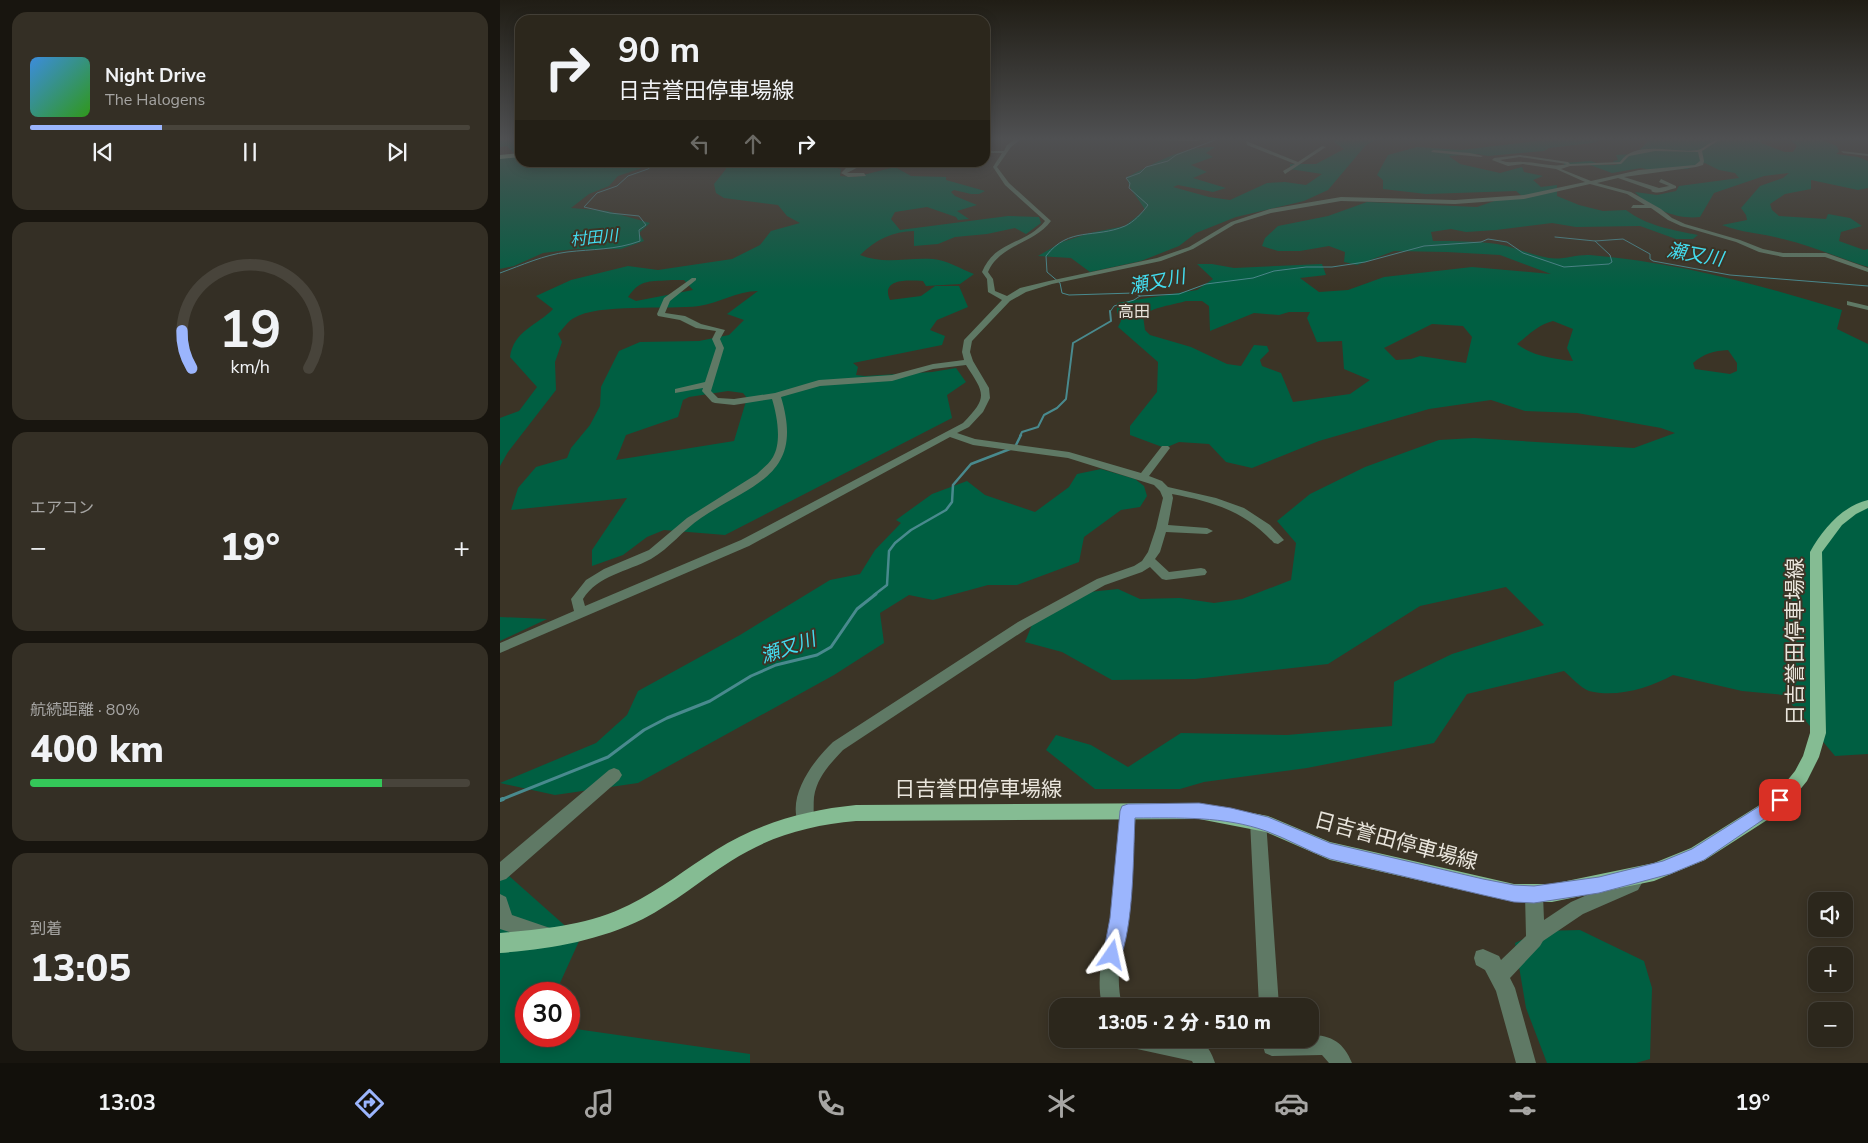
<!DOCTYPE html>
<html lang="ja">
<head>
<meta charset="utf-8">
<style>
  :root { --surface:#2c271c; --page:#342f25; --text:#f1f3f6; --muted:#a6a5a3; --line:#48443b; --accent:#9bb5fd }
  body { margin:0; font-family:"Nunito Sans","Noto Sans JP",sans-serif; background:var(--page); color:var(--text); height:100vh; display:flex; flex-direction:column; font-size:19px; white-space:nowrap }
  * { box-sizing:border-box; margin:0 }
  p { font-size:16px; color:var(--muted) }
  .icon { flex:none; width:28px; height:28px; fill:none; stroke:currentColor; stroke-width:2; stroke-linecap:round; stroke-linejoin:round }
  .map { position:relative; flex:1; overflow:hidden }
  .details { display:flex; flex-direction:column; gap:12px; padding:12px; background:#18150f; width:500px }
  .details>* { flex:none }
  .top-card { position:absolute; left:15px; top:15px; width:475px; height:152px; border-radius:15px; box-shadow:0 2px 12px #0003,0 0 0 1px var(--line); background:#2c271c; color:var(--text); overflow:hidden }
  .fabs { position:absolute; left:1308px; top:892px; display:grid; gap:10px }
  .fabs a { display:grid; place-items:center; width:45px; height:45px; border-radius:10px; background:var(--surface); box-shadow:0 2px 12px #0003,0 0 0 1px var(--line); font-size:25px }
  .speed { position:absolute; left:15px; top:982px; display:flex; gap:10px; font-size:25px; font-weight:700; text-align:center }
  .speed>* { display:grid; place-content:center; width:65px; height:65px; border-radius:50%; background:var(--surface); box-shadow:0 2px 12px #0003,0 0 0 1px var(--line); line-height:1 }
  .speed .limit { border:8px solid #d22; background:#fff; color:#111 }
  .pin { position:absolute; display:grid; place-items:center; width:42px; height:42px; color:#fff; margin:-21px; border-radius:10px; box-shadow:0 2px 8px #0006 }
  .me { position:absolute; width:55px; margin:-28px; rotate:11deg; stroke-linejoin:round; filter:drop-shadow(0 0 4px #0008) }
  .turn { display:flex; align-items:center; gap:18px; height:105px; padding:0 20px; font-size:22px }
  .turn .icon { width:65px; height:65px; stroke-width:2.5 }
  .turn b { display:block; font-size:35px; line-height:42px }
  .lanes { display:flex; align-items:center; height:48px; padding:0 20px; background:#0003; justify-content:center; gap:25px; direction:ltr }
  .lanes .off { opacity:.35 }
  .big { font-size:38px; font-weight:800; line-height:1.1 }
  .details .tile { flex:1; display:flex; flex-direction:column; justify-content:center; gap:8px; min-width:0; padding:0 18px; border-radius:15px; background:var(--page) }
  .details .dial { align-items:center; gap:0 }
  .dial svg { height:130px; overflow:visible; fill:none; stroke:var(--line); stroke-width:7; stroke-linecap:round; text-anchor:middle }
  .dial text { fill:var(--text); stroke:none }
  .song { display:flex; align-items:center; gap:15px }
  .cover { width:60px; height:60px; border-radius:8px; background:linear-gradient(135deg,hsl(210 70% 55%),hsl(110 70% 35%)) }
  .played { height:5px; border-radius:2px; background:linear-gradient(90deg,var(--accent) 30%,var(--line) 30%) }
  .keys { display:flex; justify-content:space-around; direction:ltr }
  .heat { display:flex; justify-content:space-between; align-items:center; font-size:28px; direction:ltr }
  .charge { height:8px; border-radius:4px; background:linear-gradient(90deg,#34c759 80%,var(--line) 0) }
  .trip { position:absolute; left:549px; top:998px; width:270px; height:50px; border-radius:15px; background:var(--surface); box-shadow:0 2px 12px #0003,0 0 0 1px var(--line); font-weight:800; line-height:50px; text-align:center }
  .tab-bar { display:flex; height:80px; justify-content:space-around; align-items:center; background:#12100b; color:var(--muted) }
  .tab-bar .icon { width:35px; height:35px }
  .tab-bar .active { color:var(--accent) }
  .tab-bar b { font-size:22px; color:var(--text) }
  main { display:flex; flex:1; min-height:0 }
  .map>svg:first-child { display:block }
  .green { fill:#005f42; fill-rule:evenodd }
  .lines { fill:none; stroke-linecap:round; stroke-linejoin:round }
  .stream-far4 { stroke:#498a8e; stroke-width:1 }
  .stream-far3 { stroke:#498a8e; stroke-width:2 }
  .stream-far2 { stroke:#498a8e; stroke-width:2.5 }
  .stream-far1 { stroke:#498a8e; stroke-width:3 }
  .stream { stroke:#498a8e; stroke-width:4 }
  .minor { fill:#5f7965; fill-rule:evenodd }
  .major { fill:#85bc93; fill-rule:evenodd }
  .route { fill:#9bb5fd; stroke:#6576a4 }
  .labels { text-anchor:middle; dominant-baseline:central; stroke-width:4; stroke-linejoin:round; paint-order:stroke }
  .far-water-label { font-size:16px; font-style:italic; fill:#43ddf0; stroke:#3b3426 }
  .far-quarter-label { font-size:16px; fill:#e9e5dc; stroke:#3b3426 }
  .water-label { font-size:19px; font-style:italic; fill:#43ddf0; stroke:#3b3426 }
  .near-street-label { font-size:21px; fill:#e9e5dc; stroke:#3b3426 }
</style>
</head>
<body>
<main>
<section class="details">
<div class="tile">
<div class="song"><i class="cover"></i><div><b>Night Drive</b><p>The Halogens</p></div></div>
<div class="played"></div>
<div class="keys"><svg class="icon" aria-label="previous" viewBox="0 0 24 24"><path d="M18 5L8 12l10 7zM5 5v14"/></svg><svg class="icon" aria-label="pause" viewBox="0 0 24 24"><path d="M8 5v14M16 5v14"/></svg><svg class="icon" aria-label="next" viewBox="0 0 24 24"><path d="M6 5l10 7-10 7zM19 5v14"/></svg></div>
</div>
<div class="tile dial"><svg viewBox="0 0 100 80">
<path d="M14 69A42 42 0 1 1 86 69"/>
<path d="M14 69A42 42 0 0 1 8 46" stroke="#9bb5fd"/>
<text x="50" y="56" font-size="32" font-weight="700">19</text>
<text x="50" y="72" font-size="11">km/h</text>
</svg></div>
<div class="tile"><p>エアコン</p>
<div class="heat"><a>−</a><b class="big">19°</b><a>+</a></div>
</div>
<div class="tile"><p>航続距離 · 80%</p><b class="big">400 km</b><div class="charge"></div></div>
<div class="tile"><p>到着</p><b class="big">13:05</b></div>
</section>
<div class="map">
<svg width="1368" height="1063" viewBox="0 0 1368 1063">
  <rect width="100%" height="100%" fill="#3b3426"/>
  <path class="green" d="M0 140H20V162L157 163 118 176 109 186 89 194 71 208 107 211 150 223 139 233 144 241 121 249H75L43 253 14 266 0 269V157L15 154 7 146 0 147Z
    M835 140H883H875L866 145 828 190 804 201 736 217 696 233 679 246 641 261 590 272 571 258 538 256 562 242 590 233 625 226 645 210C639 198 629 191 627 177 656 163 682 146 715 147L706 153 713 157 691 165 707 172 693 178 726 188 713 192 678 185 673 187 709 197 730 200 767 183 785 182 806 185 822 174 790 169V164H816L844 149 833 141Z
    M1044 140H1101L1092 143 1049 148 1044 151 988 156 977 154 949 156 960 164 1000 173 1022 167 1024 172 1043 176 1033 180 1041 187 1057 185V196L1079 205 1103 211 1126 210C1147 226 1173 230 1198 235L1193 239H1176L1140 226 1076 227 1052 223 996 230 966 232 951 229 931 232 933 241C954 241 976 241 997 244 1015 247 1031 255 1049 258 1063 260 1077 254 1090 255 1176 262 1260 285 1342 310L1337 329 1368 344V754L1335 756 1284 695 1242 691 1173 675C1149 688 1117 698 1089 691 1081 688 1071 677 1064 671L967 694 934 743 807 768 704 782 680 789H595L546 750 556 735 591 745 628 767 681 733 787 735 892 726 894 682 952 654 1044 625 1006 587 920 606 828 664 695 679 612 680 562 652 525 642 535 617 589 592 618 589 640 599 680 598 714 603 742 599 791 580 796 543 777 521 810 494 865 467 939 440 974 438 1134 448 1175 433 1161 428 1077 413 1025 411 991 400 929 409 819 441 752 468 726 462 709 444 679 442 665 448 630 435V426L657 392 658 362 618 327 621 321 617 312V303L697 290 713 279 697 264H712L734 268 822 264 826 275 800 278 819 292 848 290 884 277 972 267 1051 274 1000 255 947 252 894 251 857 265 844 262 845 252 829 246 800 251H778L762 246 765 238 778 226 828 216 867 202 977 207 1003 198 1022 196 1016 191 926 194 883 189V180L877 175 888 155 917 147 961 150ZM686 301H702L709 306 710 331 754 313 779 315 789 312H810L807 318 817 342 842 341 844 369 870 380 850 394 793 402 781 373 762 366 760 360 769 351 767 346 754 345 741 366 727 364 691 347 650 335 645 330 643 316C652 307 673 305 686 301ZM1053 321 1073 329 1067 348 1073 361C1055 359 1032 356 1017 344 1030 334 1036 326 1053 321ZM932 324 963 326 972 337 966 363 920 356 911 359 896 360 884 348ZM1228 350 1237 363V371L1230 374 1195 369 1193 363C1205 353 1213 351 1228 350Z
    M1149 140H1262L1261 143 1285 152H1293L1297 146 1290 140H1322L1337 146 1339 152 1336 154 1358 157 1368 161V188L1358 190 1311 180V189L1285 194 1270 204 1272 210 1279 216 1326 219 1328 214 1350 218 1362 226 1341 232 1339 241 1364 250 1368 249V267C1339 258 1312 246 1283 239 1262 233 1242 233 1222 225L1247 220 1246 215 1241 208 1260 186 1283 178 1289 173 1264 176 1214 193 1200 217C1179 220 1150 209 1135 192L1157 195 1176 191 1179 186 1239 178 1235 173 1219 170 1205 163 1187 169 1151 170 1141 168 1112 173 1090 165H1064V163L1091 161 1102 165H1117L1113 161 1118 160 1116 155 1136 154Z
    M226 163H351L337 168 341 169 340 176 355 177 395 167 411 176 446 177V180L485 191 479 194H471L454 190 451 192 455 196 477 205 457 211 469 219 458 220 456 217 427 207 395 212 391 219 400 230 508 216 539 217 541 223 526 234 515 228 487 234 455 237 438 244 414 246V231C393 231 375 240 360 255 384 265 408 257 433 259 446 260 461 269 474 274L460 284 426 286 423 281C409 280 380 278 390 300L421 296 435 286H459L468 307 437 320 430 330 445 336 442 345 353 363 358 367 356 375 365 376 432 372 456 368 466 382 447 395 452 418 225 535 164 530 147 537 123 555 92 566V550L127 498 11 510 18 488 36 467 67 458 71 448 90 425 100 406 101 387 119 351 140 342 199 341 229 335 244 320 227 314 258 291C237 291 219 303 199 306 168 310 98 303 74 318 68 321 63 329 58 334L62 342 55 362 56 390 8 452 0 466V418L19 411 37 387 10 357C13 331 38 325 53 309L36 296 71 280 128 266 158 270 232 259 260 245 271 231 300 223 287 216 278 205 224 198 216 193 214 184 226 169ZM172 280H184L193 290 136 301 128 297C141 278 151 282 172 280ZM228 391 243 393 247 398 234 441 116 460 126 435 178 417 183 400 189 397Z
    M601 469 635 479 644 486 647 496 640 507 621 510 584 537 579 562 517 585H488L433 600 409 595 380 613 384 643 334 675 138 783 55 795 0 783 96 743 127 715 138 691 240 635 330 580 360 574 375 550 401 523 396 520 432 494 467 481 485 495 535 512 569 487 577 474Z
    M0 617 47 619 0 641Z
    M0 874H7L80 939 55 994H26V1036H69V1028L250 1054V1063H0Z
    M1080 930 1144 961 1152 988 1150 1059 1136 1063H1047L1026 1008 1015 943 1041 931Z"/>
  <g class="lines">
    <path class="stream-far4" d="M1055 237 1095 241 1123 239 1150 254V259L1153 261 1230 275 1368 286
      M0 273C22 265 44 255 67 252 92 249 116 250 140 241L139 230 146 225 139 216 110 213 84 207 97 193 117 186 128 176 148 169 157 162
      M640 296 634 293 569 295 562 293 560 283 547 272 546 256C569 226 595 239 625 226 634 222 642 213 648 205L629 188 630 183 626 178 640 173 646 167 668 161 676 155 715 140
      M610 312 614 306 634 300 640 296 679 294 706 284 753 278 774 271 806 267H832L865 262 924 246 981 242 988 239 1007 242 1023 253 1064 267 1109 264 1112 262 1110 255 1095 241"/>
    <path class="stream-far3" d="M520 436 522 432 538 427 544 415 557 408 566 399 573 343 611 321 610 311"/>
    <path class="stream-far2" d="M515 447 521 435
      M374 595 387 585 389 551 395 543 411 530 446 510 452 502 453 485 471 464 510 449"/>
    <path class="stream-far1" d="M0 800 108 757 144 730 167 718 210 701 251 676 276 665 317 655 331 647 357 609 376 594"/>
    <path class="stream" d="M0 800 3 799"/>
    <path class="minor" d="M514 140H520L511 147 497 167 509 183 551 221C534 244 500 244 488 272L493 279 495 291 507 296 520 288 549 281 657 258 689 247 731 222 770 209 841 197 955 200 1024 195 1085 182 1056 169 1023 164 1008 166 992 160 994 158 1020 155 1068 162 1070 164 1120 162C1136 139 1175 154 1198 150 1206 148 1210 140 1219 140L1202 151 1204 161 1203 165 1196 167 1124 177 1159 188 1169 186 1159 182 1161 179 1176 186V188C1167 190 1159 195 1151 191L1152 190 1118 178 1097 183 1131 192 1161 209 1172 218 1185 224 1240 240 1263 249 1283 253H1326L1368 268V272L1325 257H1283L1259 252 1236 242 1181 226 1168 220 1151 208H1131L1133 205H1145L1127 194 1090 184 1024 199 955 204 841 201 771 213 735 224 693 249 661 261 552 284 526 292 510 301 472 341 470 352 473 361 489 388 490 398 483 412 469 427 457 433 475 439 569 452 641 473 662 446H668L670 448 649 476 662 481 668 487 716 498 744 508 770 525 784 540 778 544 774 543C744 511 714 502 672 494L673 498 668 525 707 528 713 531 707 534 666 532 660 552 655 559 669 572 701 568 705 569 707 572 705 575 666 580 662 579 650 567 642 572 605 585 528 628 343 750C330 764 317 777 314 797 313 807 315 817 311 825L305 827 299 825C286 796 314 760 333 742L518 622 597 579 634 566 642 561 648 552 656 528 663 498 660 491 654 485 568 458 473 445 450 437 249 546 0 653V643L74 611 71 599 86 580 104 569 149 550 187 518 257 474C262 469 269 464 273 457 282 442 277 415 272 399L234 405 215 403 212 402 202 391 203 388 175 393V389L205 382 216 348 212 339 216 331 196 328 180 320 158 316 157 314 164 298 192 278H196V280L170 301 165 313 185 316 201 324 225 330 220 339 224 348 211 391 218 398 234 399 275 393 319 380 392 375 433 364 464 360 462 352 464 340 502 300 488 292 487 279 482 272C495 240 526 245 545 221L505 185 493 167 502 153H485V151H504L507 145ZM1155 151 1198 152 1200 161 1195 165 1139 170 1091 181 1061 169 1070 166 1121 164 1129 156ZM1020 157 1067 164C1052 168 1038 162 1023 162 1014 161 1009 164 1000 160ZM466 365C485 394 488 397 463 423L241 540 85 606 83 599C98 575 127 572 151 559 170 548 183 530 201 518 253 483 305 476 281 397L320 386 392 381 433 369Z
      M645 140H699L697 141Z
      M746 141 798 162 822 146 826 147 785 174 783 171 795 164 747 145Z
      M933 150 970 153 983 156 981 157 931 152Z
      M1341 151 1368 154V156L1343 153Z
      M360 162H368L347 173H364L366 176 348 177 341 173 346 168Z
      M1347 301 1368 306V310L1347 305Z
      M114 768 119 770 122 775 119 780 6 879 0 881V862L109 770Z
      M628 804 634 806 636 811C633 847 633 883 628 919 623 953 614 971 622 1006H602C595 972 605 952 610 919 616 883 617 847 620 811L622 806Z
      M758 814 764 816 766 821 779 1006H759L750 821 752 816Z
      M1137 868 1143 870 1146 876 1138 890 1083 914 1043 941 1040 946 1010 978 1015 988 1036 1063H1016L996 991 985 970 976 965 974 958 976 951 983 949 999 956 1001 960 1026 936 1025 895 1028 889 1034 887 1040 889 1043 895 1044 920 1071 902 1126 878 1131 870Z
      M0 894 6 897 12 915 50 928 53 934 50 940 44 943 0 929Z
      M810 1035C832 1035 844 1043 852 1063H829L822 1055 772 1056 765 1053 761 1039H810Z
      M627 1039C642 1038 695 1036 706 1046 710 1050 713 1057 715 1063H693L692 1061 637 1049 630 1046Z"/>
    <path class="major" d="M20 153V157L0 159V155Z
      M1368 500V508L1356 514 1342 525 1322 552 1326 733 1319 757 1307 781 1294 797 1278 813 1205 860 1154 881 1052 902H1014L830 860 766 832 699 819 356 821C310 825 270 836 231 861 201 880 174 903 143 919 98 941 50 949 0 953V933C44 929 89 925 129 905 160 890 187 868 216 850 259 823 306 810 356 805L699 803 768 816 830 842 1014 884H1052L1154 863 1191 848 1266 801 1282 787 1295 771 1303 756 1310 733V552C1323 529 1341 507 1368 500Z"/>
  </g>
  <linearGradient id="sky" x2="0" y2="1"><stop stop-color="#201d15"/><stop offset="0.48" stop-color="#4f5052"/><stop offset="1" stop-color="#4f5052" stop-opacity="0"/></linearGradient>
  <rect width="1368" height="289" fill="url(#sky)"/>
  <path class="route" d="M1280 793 1286 795 1288 800 1286 804 1204 860 1170 874 1099 893 1034 903 1014 902 983 895 830 859C808 851 788 839 766 831 724 816 679 818 635 818 633 859 634 925 619 962L612 965 605 962 603 955 610 918 620 811 622 806 628 804 699 803 731 808 768 817 830 843 983 879 1014 885 1034 886 1099 877 1163 861 1192 849Z"/>
  <g class="labels">
    <g class="far-water-label">
      <text transform="translate(94 238) rotate(-6)">村田川</text>
    </g>
    <g class="far-quarter-label">
      <text x="634" y="312">高田</text>
    </g>
    <g class="water-label">
      <text transform="translate(1195 255) rotate(10)">瀬又川</text>
      <text transform="translate(657 282) rotate(-11)">瀬又川</text>
      <text transform="translate(288 648) rotate(-19)">瀬又川</text>
    </g>
    <g class="near-street-label">
      <text transform="translate(1295 642) rotate(-90)">日吉誉田停車場線</text>
      <text x="478" y="789">日吉誉田停車場線</text>
      <text transform="translate(896 841) rotate(15)">日吉誉田停車場線</text>
    </g>
  </g>
</svg>
<div class="fabs">
<a><svg class="icon" aria-label="sound" viewBox="0 0 24 24"><path d="M4 9h4l5-4v14l-5-4H4zM17 9q2 3 0 6"/></svg></a>
<a>+</a>
<a>−</a>
</div>
<div class="speed"><div class="limit">30</div></div>
<div class="pin" style="left:1280px;top:800px;background:#d93025"><svg class="icon" aria-label="arrive" viewBox="0 0 24 24"><path d="M6 21V4h12l-3 4 3 4H6"/></svg></div>
<svg class="me" style="left:612px;top:955px" viewBox="-20 -20 40 40"><path d="M0-17L14 15 0 8-14 15z" fill="#9bb5fd" stroke="#fff" stroke-width="4"/></svg>
<div class="trip">13:05 · 2 分 · 510 m</div>
<div class="top-card">
<div class="turn"><svg class="icon" aria-label="right" viewBox="0 0 24 24"><path d="M7 20v-9h11M14 6l5 5-5 5"/></svg><div><b>90 m</b>日吉誉田停車場線</div></div>
<div class="lanes"><svg class="icon off" aria-label="left" viewBox="0 0 24 24"><path d="M17 20v-9H6M10 6l-5 5 5 5"/></svg><svg class="icon off" aria-label="ahead" viewBox="0 0 24 24"><path d="M12 20V5M6 11l6-6 6 6"/></svg><svg class="icon" aria-label="right" viewBox="0 0 24 24"><path d="M7 20v-9h11M14 6l5 5-5 5"/></svg></div>
</div>
</div>
</main>
<nav class="tab-bar">
<b>13:03</b>
<svg class="icon active" aria-label="directions" viewBox="0 0 24 24"><path d="M12 3l9 9-9 9-9-9zM9 14v-3h6M13 9l2 2-2 2"/></svg>
<svg class="icon" aria-label="music" viewBox="0 0 24 24"><path d="M9 18V5l10-2v13"/><circle cx="6" cy="18" r="3"/><circle cx="16" cy="16" r="3"/></svg>
<svg class="icon" aria-label="phone" viewBox="0 0 24 24"><path d="M5 4h4l2 5-3 2q2 4 5 5l2-3 5 2v4C11 20 4 13 5 4z"/></svg>
<svg class="icon" aria-label="climate" viewBox="0 0 24 24"><path d="M12 3v18M4 7l16 10M4 17L20 7"/></svg>
<svg class="icon" aria-label="car" viewBox="0 0 24 24"><path d="M5 17H2v-5l4-1 3-4h7l3 4 3 1v5h-3M9 17h6M6 11h13"/><circle cx="7" cy="17" r="2"/><circle cx="17" cy="17" r="2"/></svg>
<svg class="icon" aria-label="filters" viewBox="0 0 24 24"><path d="M4 7h16M4 17h16"/><circle cx="9" cy="7" r="2"/><circle cx="15" cy="17" r="2"/></svg>
<b>19°</b>
</nav>
</body>
</html>
